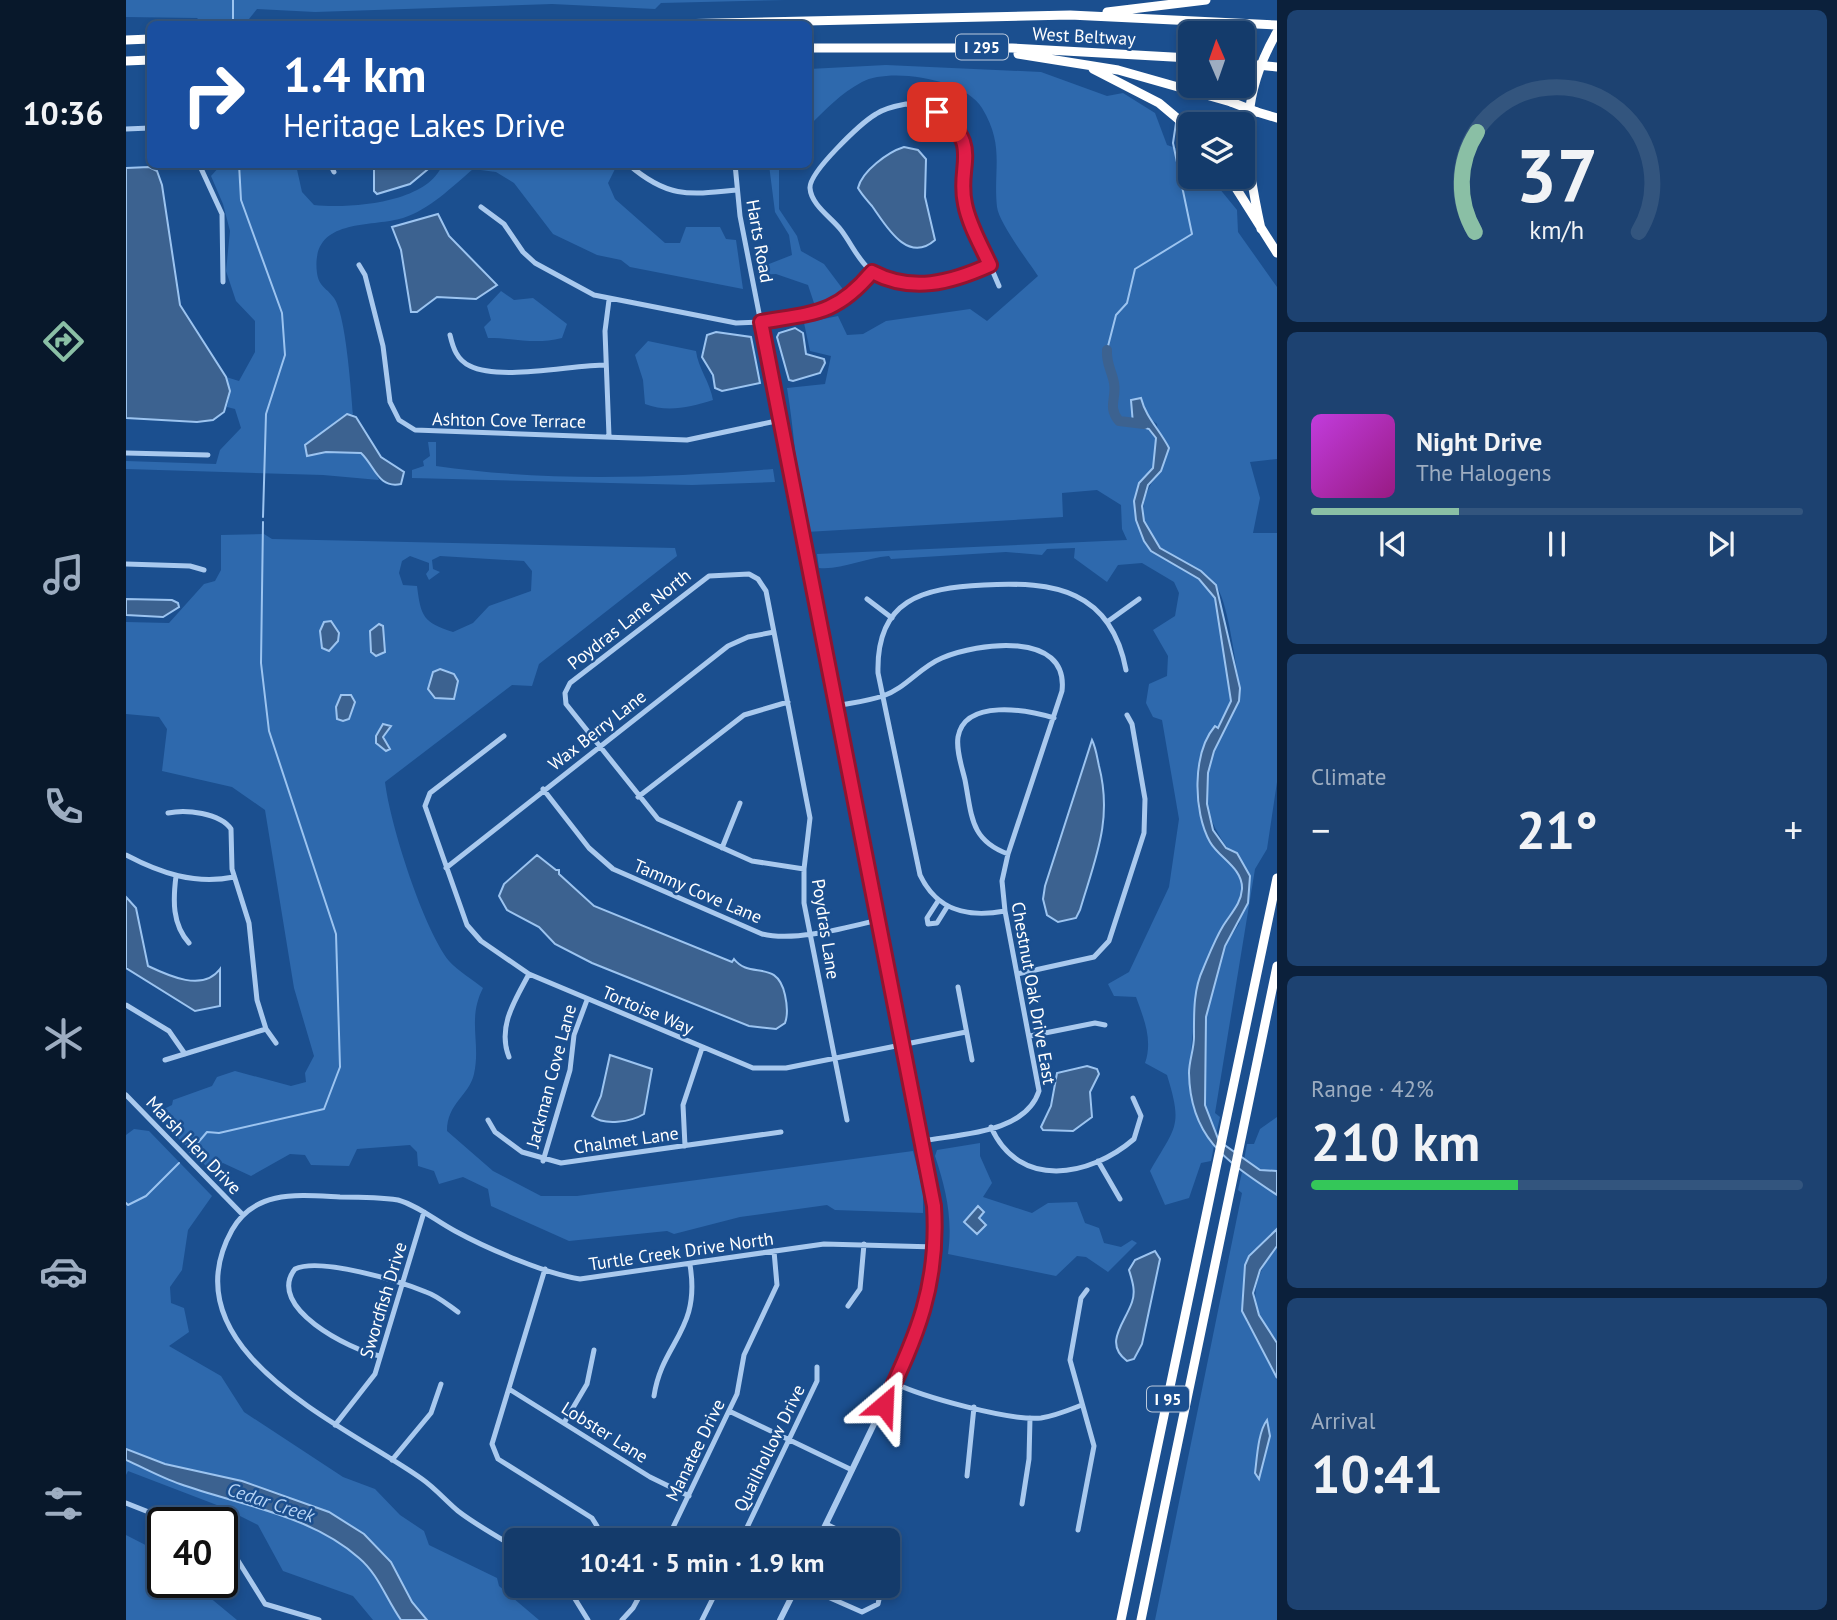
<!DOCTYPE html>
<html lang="en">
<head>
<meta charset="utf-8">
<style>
  :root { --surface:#143b6b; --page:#1d4271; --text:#f1f3f6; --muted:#9dadc1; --line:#33557e; --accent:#8abfa5 }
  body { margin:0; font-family:"PT Sans",sans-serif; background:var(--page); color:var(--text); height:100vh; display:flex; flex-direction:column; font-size:26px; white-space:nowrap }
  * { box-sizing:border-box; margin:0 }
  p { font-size:23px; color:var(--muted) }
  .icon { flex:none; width:38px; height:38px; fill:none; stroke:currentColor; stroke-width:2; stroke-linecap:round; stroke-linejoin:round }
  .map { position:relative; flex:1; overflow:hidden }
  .drawer { display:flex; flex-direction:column; gap:10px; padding:10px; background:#0b203b; width:560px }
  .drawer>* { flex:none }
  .top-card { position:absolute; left:21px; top:21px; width:665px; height:147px; border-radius:10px; box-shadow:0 4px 10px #0003,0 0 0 2px var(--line); background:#1a4fa0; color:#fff; overflow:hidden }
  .needle { width:46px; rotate:358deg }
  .controls { position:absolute; left:1052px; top:21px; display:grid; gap:14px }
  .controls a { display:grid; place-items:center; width:77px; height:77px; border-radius:10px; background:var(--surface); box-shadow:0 4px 10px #0003,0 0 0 2px var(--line); font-size:35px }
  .speed { position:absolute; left:21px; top:1507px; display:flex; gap:14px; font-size:35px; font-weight:700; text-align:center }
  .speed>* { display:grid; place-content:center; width:91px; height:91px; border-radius:50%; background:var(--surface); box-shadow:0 4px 10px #0003,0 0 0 2px var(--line); line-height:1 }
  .speed .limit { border:4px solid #111; border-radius:10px; background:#fff; color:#111 }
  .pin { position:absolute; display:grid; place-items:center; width:60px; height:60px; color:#fff; margin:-30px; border-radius:14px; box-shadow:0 4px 10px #0006 }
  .me { position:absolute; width:77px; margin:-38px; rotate:26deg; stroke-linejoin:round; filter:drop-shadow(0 0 5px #0008) }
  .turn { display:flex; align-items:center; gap:24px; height:147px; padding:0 21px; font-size:32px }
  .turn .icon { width:91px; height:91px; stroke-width:2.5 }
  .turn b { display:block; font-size:49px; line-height:60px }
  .big { font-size:52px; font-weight:700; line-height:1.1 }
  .drawer .card { flex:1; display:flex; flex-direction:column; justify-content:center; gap:10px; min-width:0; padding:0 24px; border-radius:10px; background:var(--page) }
  .drawer .dial { align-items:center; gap:0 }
  .dial svg { height:182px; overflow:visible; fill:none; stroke:var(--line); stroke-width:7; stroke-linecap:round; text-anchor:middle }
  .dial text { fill:var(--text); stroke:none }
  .song { display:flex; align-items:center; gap:21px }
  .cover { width:84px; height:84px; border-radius:10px; background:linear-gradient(135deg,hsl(290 70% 55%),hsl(310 70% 35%)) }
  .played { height:7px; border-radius:4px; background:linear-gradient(90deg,var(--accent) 30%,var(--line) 30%) }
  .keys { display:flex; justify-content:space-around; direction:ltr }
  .heat { display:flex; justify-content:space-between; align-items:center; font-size:38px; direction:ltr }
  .charge { height:10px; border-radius:5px; background:linear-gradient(90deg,#34c759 42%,var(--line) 0) }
  .trip { position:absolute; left:378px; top:1528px; width:396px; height:70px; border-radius:10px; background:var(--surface); box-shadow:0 4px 10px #0003,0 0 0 2px var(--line); font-weight:700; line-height:70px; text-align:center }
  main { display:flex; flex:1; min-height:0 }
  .tabs { display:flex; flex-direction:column; width:126px; justify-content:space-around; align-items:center; background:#08182b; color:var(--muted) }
  .tabs .icon { width:49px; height:49px }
  .tabs .selected { color:var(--accent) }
  .tabs b { font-size:32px; color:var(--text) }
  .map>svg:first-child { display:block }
  .green { fill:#2e69ad; fill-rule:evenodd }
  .water { fill:#3c6290; stroke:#9cc4f0; stroke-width:2 }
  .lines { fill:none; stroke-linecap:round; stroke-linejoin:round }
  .stream { stroke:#9cc4f0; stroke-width:2 }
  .river { stroke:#3c6290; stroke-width:10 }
  .minor { stroke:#a9c9ee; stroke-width:5 }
  .tertiary { stroke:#a9c9ee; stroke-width:6 }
  .motorway { stroke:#fff; stroke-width:9 }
  .motorway-bridge { stroke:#fff; stroke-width:9 }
  .route-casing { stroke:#92132f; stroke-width:18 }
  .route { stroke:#e11d48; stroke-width:12 }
  .labels { text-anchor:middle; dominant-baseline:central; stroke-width:5; stroke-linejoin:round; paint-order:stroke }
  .shield { fill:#1b4f8f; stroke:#bbcadd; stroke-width:2 }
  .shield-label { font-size:16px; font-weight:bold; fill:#fff }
  .street-label { font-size:18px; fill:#fff; stroke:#1b4f8f }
  .water-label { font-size:19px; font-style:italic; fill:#b5d3f5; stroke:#1b4f8f }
</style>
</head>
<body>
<main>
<nav class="tabs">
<b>10:36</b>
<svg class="icon selected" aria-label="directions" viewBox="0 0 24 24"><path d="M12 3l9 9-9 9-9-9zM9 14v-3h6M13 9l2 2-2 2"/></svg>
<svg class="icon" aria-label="music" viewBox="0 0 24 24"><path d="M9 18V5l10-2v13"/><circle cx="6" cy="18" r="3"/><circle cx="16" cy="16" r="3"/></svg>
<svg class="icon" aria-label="phone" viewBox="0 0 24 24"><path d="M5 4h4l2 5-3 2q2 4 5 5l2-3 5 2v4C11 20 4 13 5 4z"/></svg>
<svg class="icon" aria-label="climate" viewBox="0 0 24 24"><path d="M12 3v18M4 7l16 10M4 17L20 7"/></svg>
<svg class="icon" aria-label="car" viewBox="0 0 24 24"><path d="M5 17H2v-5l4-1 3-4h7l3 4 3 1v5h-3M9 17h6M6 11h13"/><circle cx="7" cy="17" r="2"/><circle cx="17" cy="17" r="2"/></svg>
<svg class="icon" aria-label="filters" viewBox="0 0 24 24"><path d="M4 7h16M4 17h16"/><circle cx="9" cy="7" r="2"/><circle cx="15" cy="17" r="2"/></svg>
</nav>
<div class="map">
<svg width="1151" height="1620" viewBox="0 0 1151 1620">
  <rect width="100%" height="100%" fill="#1b4f8f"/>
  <path class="green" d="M0 0H659L535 3 529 9 426 4 189 12 131 9 119 24H77L71 18 0 17Z
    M760 65 915 72 981 96 997 93 1029 113 1041 145 1064 153V177H1084L1111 210 1112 232 1151 287V459L1124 462 1134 498 1127 533H1151V782L1141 849 1129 869 1089 1113 1094 1117 1090 1135 1079 1105 1080 1017 1099 946 1113 924 1124 876C1083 829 1066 799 1094 738 1102 722 1112 706 1114 688 1109 663 1103 607 1091 587 1079 566 1051 562 1034 548 1008 526 1015 491 1035 471L1031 424 1020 416 1015 399 1005 400 1014 425 1023 429 1030 437 1027 468 1013 483 1008 501 1010 521 1025 551 1073 579 1089 598 1105 701 1092 728 1084 732C1082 744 1076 755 1073 767 1068 789 1072 825 1085 844 1095 858 1114 867 1116 886 1118 904 1102 914 1096 928 1071 984 1044 1095 1088 1146L1085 1161 1075 1163 1063 1198 1039 1205 1024 1171C1050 1126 1057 1127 1041 1075L1019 1063C1027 1040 1018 1019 1010 997L988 996 982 984 1003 972 1043 887 1053 819 1036 720 1027 717 1020 703 1023 684 1041 676 1042 656 1027 630 1049 616 1053 593 1048 582 1016 563 992 565 981 582 948 558 949 548 921 549 916 555 880 552 765 559 763 556C738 558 716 570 693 568L691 554 1001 540 996 529 995 505 971 490 936 493 937 517 680 532C671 484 669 436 661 388L699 384 705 356 684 351 678 323 712 316 721 335 737 334 760 321 844 309 861 321 912 276C902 261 873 223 871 207 867 168 879 146 856 108 839 79 764 67 736 82 715 93 699 110 683 126V69Z
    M95 165H170L176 192 188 205C223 209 302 203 316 165H483L489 169 482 183 489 199 539 243H554L560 227H594L600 239 610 240 617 289 504 267 495 260 471 255 427 234 388 183 370 172 347 169C327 186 303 210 277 218 244 228 184 217 191 273 193 287 201 288 208 298 220 315 225 390 227 414L216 417 179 445 181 456 200 452 235 453 244 462 253 480 197 475 0 469V461L90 464 94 450 115 428 109 409 101 407 104 391 100 377 113 381 129 352V321L110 301 100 271 104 231 97 204 85 176Z
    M643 165H653V209L671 236 675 251 698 264 719 292 704 304 689 306 682 285 650 274 633 275V268L666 255 663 235 649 212Z
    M375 291 388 300 407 298 441 324 436 338C407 345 392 338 362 338L358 327 365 320 361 306Z
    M522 341 570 351C572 368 584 382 587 400 564 407 542 413 519 404L517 380 509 355Z
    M302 442H310V466C420 482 536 478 647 469L649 482 566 485 286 478V470L298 466 297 461 304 456Z
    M138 534 146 539 549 548 551 556 413 664 406 686 386 685 259 782C264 824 297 928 323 961 332 971 347 980 357 988 341 1019 355 1043 348 1074 343 1096 321 1103 321 1131L367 1171 415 1196H451L787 1151 797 1191V1213L709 1210 701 1205 614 1217 548 1234 541 1231 443 1241 365 1206 362 1189 337 1177 313 1184 308 1171 292 1166 291 1152 284 1145 231 1149 223 1166 185 1165 179 1155 164 1154 125 1176 97 1163 84 1170 28 1114 46 1105 47 1100 86 1086 91 1077 109 1071 165 1086 180 1082 179 1073 188 1056 168 988 139 810 106 787 36 771 41 729 33 717 0 714V622L43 623 78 584 89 581 95 570V535ZM284 556 303 563V570L300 574 303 580 314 572 307 569 306 560 314 556 398 561 406 571 405 591 363 606 347 623 327 632C297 622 295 617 291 586L277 585 273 573 276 561Z
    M1151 1117V1171L1134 1170 1118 1160 1121 1144H1128L1134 1129Z
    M8 1129 23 1131 86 1196 62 1230 56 1270 44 1287 45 1303 58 1308 63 1332 43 1346 95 1376 118 1412 217 1477 249 1489 274 1515 298 1531 303 1545 371 1578 373 1586 413 1620H301L286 1602 265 1562 238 1534 203 1512 116 1481 39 1464 0 1449V1135Z
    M854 1143V1156L866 1183 857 1197 906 1213 922 1203 951 1202 959 1223 973 1228 978 1243 995 1247 1006 1240 1011 1243 982 1272 960 1257 951 1256 930 1276 822 1254C827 1219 820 1189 809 1156L811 1150Z
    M1116 1172 1151 1195V1229L1123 1256 1120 1321 1151 1378V1620H1029L1116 1193 1112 1190Z
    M1151 1247V1343C1119 1313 1125 1277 1151 1247Z
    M0 1460C18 1468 36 1478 54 1484 113 1505 185 1515 233 1558 253 1575 260 1599 275 1620H247L227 1596 157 1571 132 1525 96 1507 2 1471 0 1475Z
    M0 1535 37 1554V1582H65L111 1620H0Z"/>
  <path class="water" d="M778 147 792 150 800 159 799 197 809 240C781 265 759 224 746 206 741 200 736 195 732 188 736 171 762 152 778 147Z
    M248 165V164L307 165 284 184 251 194 248 191Z
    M23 167 31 171 36 185 54 305 100 377 104 391 98 412 87 420 71 422 0 418V168Z
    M312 214 323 236 371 285 350 299 311 297 291 312H285L275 250 266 227Z
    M669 328 677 333 680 354 698 359 699 363 694 373 667 381 663 380 651 337 653 333Z
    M590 332 625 337 634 383 596 391 589 388 587 375 576 357 581 335Z
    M1015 398C1020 418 1034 430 1043 448L1035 471 1022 485 1016 506 1018 521 1034 548 1075 571 1090 585 1114 688 1113 701 1088 751 1082 773 1081 804 1087 830 1100 848 1111 853 1124 876 1122 903 1099 946 1080 1017 1079 1105 1093 1141 1134 1170 1151 1171V1195C1102 1162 1064 1139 1063 1073 1063 1061 1068 1049 1068 1037 1068 1015 1067 990 1077 969 1083 955 1089 939 1097 926 1105 913 1115 904 1116 889 1117 868 1093 858 1084 842 1067 812 1066 753 1089 726L1092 728 1105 701 1089 598 1073 579 1025 551 1018 541 1010 520 1008 501 1013 483 1027 468 1030 438 1023 429 1007 424 1005 400Z
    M221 414 230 417 255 457 278 472 275 484C252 489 249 466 235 453L200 452 181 456 179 445Z
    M0 599 46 600 52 603 53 607 37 617 0 615Z
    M205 621 213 633 212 641 203 651 196 648 194 631 198 622Z
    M253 624 257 626 259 652 250 656 245 652 244 631Z
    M314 669 328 674 332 681 328 699 309 698 302 689 307 672Z
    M215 695H225L229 702 223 719 217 721 211 719 210 707Z
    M257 724 265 726 257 737 264 749 260 751 250 743V736Z
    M966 740C970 748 971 757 973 766 987 820 969 859 954 910L950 918 932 922 921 915 917 899 919 886Z
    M411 855 430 870H433V874L468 906 606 962 608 959C624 980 651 958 659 995 661 1004 662 1015 659 1023L650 1029 623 1026 466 963 429 944 413 927 381 910 373 896 378 884Z
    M0 897 10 908 22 966C43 976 77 992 94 969V1006L69 1011 0 968Z
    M484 1055 526 1069 518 1114C505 1122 478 1126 466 1116L475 1096Z
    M961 1066 971 1069 973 1074 964 1092 966 1117 947 1131 917 1130 915 1127 925 1106 931 1073Z
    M852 1206 858 1212 853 1218 860 1225 851 1234 838 1222Z
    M1151 1229V1246L1134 1270 1127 1293 1133 1315 1151 1343V1378L1116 1311 1119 1265 1123 1256Z
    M1029 1251 1034 1259 1016 1344 1008 1359 1001 1361C977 1343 999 1323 1006 1302 1010 1291 1006 1280 1003 1270L1009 1260Z
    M1141 1420 1144 1436 1133 1479 1129 1473C1131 1458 1132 1432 1141 1420Z
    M0 1449 39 1464 116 1481 203 1512 238 1534 265 1562 286 1602 301 1620H275C260 1599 253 1575 233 1558 185 1515 113 1505 54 1484 36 1478 18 1468 0 1460Z
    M96 1554 109 1575 83 1591 73 1582H96Z"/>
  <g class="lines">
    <path class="stream" d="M107 0V22
      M113 164 115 200 156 313 159 355 140 414 137 517
      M981 350 990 315 1001 303 1009 269 1066 234 1047 143 1050 123
      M64 1152 81 1132 93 1133 198 1109 214 1067 210 934 143 731 135 663 137 522
      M0 1203 2 1205 20 1196 53 1163"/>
    <path class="river" d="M981 350C980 364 986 371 988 383 991 398 981 407 993 421L1018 424"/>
    <path class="minor" d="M780 104 811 112 834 135 841 156 840 208 864 265C829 280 776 300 743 269 731 258 725 243 715 230 706 218 685 205 684 188 683 172 735 123 750 114 759 108 769 106 780 104Z
      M0 129 24 128
      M73 164 96 214 97 282
      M204 164 208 172
      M502 164C541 198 562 195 611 190
      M609 164 614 216 677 538
      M355 207 378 224 397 252 409 263 468 295 610 323 635 322 703 309 724 297 746 272
      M233 265 239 275 257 346 264 402 273 420 289 430 561 440 655 420
      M864 265 873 286
      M483 300 479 331 483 436
      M324 335C327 348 331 360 344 366 374 381 445 365 480 365
      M0 453 82 455
      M0 564 64 566 78 570
      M741 599 766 618
      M981 622 1013 599
      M710 706C725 703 742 701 757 696 780 688 794 667 816 658 851 643 943 630 936 691L882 854 876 881 879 911 913 1091C899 1134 833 1134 796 1141
      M378 736 304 793 299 806 341 925 355 941 403 974 627 1068H660L840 1032
      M417 789 463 848 487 869 636 934C668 942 719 928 752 920
      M512 797 618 715 662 702
      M42 813C60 809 94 813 105 829L106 869 123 923 131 1000 140 1029 150 1043
      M596 848 614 803
      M882 854C844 840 846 816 839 780 836 767 830 751 832 737 839 698 902 710 928 718
      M0 855C34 873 69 885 108 877
      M320 868 602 646 622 637 648 632
      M678 869 626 861 532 819 440 704 439 693 444 683 583 576 623 574 632 579 640 591 684 818 678 869V903L721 1120
      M50 876C47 900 46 924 63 943
      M812 901 801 918 802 924 811 923 821 907
      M879 911C842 918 811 911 794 875L752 673C750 599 797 588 858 585 928 581 985 590 1000 670
      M891 974 968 957 983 941 1018 833 1019 799 1006 724 1001 715
      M832 987 846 1060
      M0 1005 43 1031 59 1054
      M904 1036 969 1023 979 1025
      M383 1057C371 1027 389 1000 403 974
      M39 1060 140 1029
      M0 1095 117 1215
      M362 1120 369 1132 396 1152 435 1163 655 1132
      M865 1127C893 1190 964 1177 1008 1139L1015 1116 1007 1098
      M559 1146 557 1105 576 1048
      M417 1161 444 1070 448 1035 461 1000
      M972 1161 994 1199
      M419 1269 366 1444 372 1459 466 1518 471 1526 468 1540
      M722 1306 734 1289 738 1244
      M254 1356C224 1350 139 1307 169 1269 194 1257 273 1281 300 1292 312 1296 322 1305 332 1312
      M768 1383C797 1397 884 1421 915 1418 929 1416 943 1410 956 1405
      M383 1389 524 1477 563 1496
      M528 1396C536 1342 575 1331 564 1265
      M603 1411 726 1470
      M438 1423 461 1384 468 1350
      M209 1425 249 1374 298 1212
      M266 1460 305 1413 315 1384
      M841 1476 848 1407
      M0 1503 48 1522
      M896 1504 903 1459 904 1418
      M700 1524 733 1540
      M952 1530 968 1446 944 1360 955 1298 961 1290
      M541 1540 611 1394 618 1355 651 1285 648 1251
      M615 1540 691 1381V1367
      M96 1543 106 1551 139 1604 193 1620
      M390 1548C371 1536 350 1525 332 1511 320 1501 309 1488 296 1479 222 1426 39 1351 106 1230 129 1189 174 1195 214 1197 233 1197 253 1197 272 1200 293 1206 310 1221 329 1231 360 1248 420 1274 454 1279L698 1244 810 1247
      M441 1586 462 1620
      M677 1586 736 1612 752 1604 756 1586
      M496 1620 507 1608 519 1586
      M576 1620 593 1586"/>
    <path class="tertiary" d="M677 538 806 1192C818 1282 789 1340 751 1418 731 1459 712 1500 692 1540
      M654 1620 671 1586"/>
    <path class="motorway" d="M981 12 1080 0
      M547 24 944 15 1151 25
      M0 40 24 39
      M682 48H886L1064 58
      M892 54 992 70 1105 102
      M0 61 24 60
      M967 69 1033 103 1064 129
      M1131 112 1151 118
      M1103 177 1151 253
      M1135 229C1119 155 1111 101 1151 32
      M995 1620 1151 878
      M1015 1620 1151 966"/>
    <path class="motorway-bridge" d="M1122 64 1151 67
      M1105 102 1131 112"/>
  </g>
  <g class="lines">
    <defs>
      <path id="route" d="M758 1405C791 1336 813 1285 808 1206L635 322C687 313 710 315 746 272 786 293 824 283 864 265 855 245 843 225 839 204 830 165 858 145 811 112"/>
    </defs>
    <use href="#route" class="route-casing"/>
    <use href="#route" class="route"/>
  </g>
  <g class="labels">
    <g class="shield">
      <rect x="830" y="34.5" width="52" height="25" rx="5"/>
      <rect x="1021" y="1386.5" width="42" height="25" rx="5"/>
    </g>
    <g class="shield-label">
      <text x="856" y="47">I 295</text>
      <text x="1042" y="1399">I 95</text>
    </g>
    <g class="street-label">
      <text transform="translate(958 36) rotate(3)">West Beltway</text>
      <text transform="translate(634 241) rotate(80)">Harts Road</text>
      <text transform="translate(383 420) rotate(1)">Ashton Cove Terrace</text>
      <text transform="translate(503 619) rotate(-38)">Poydras Lane North</text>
      <text transform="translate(471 730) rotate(-38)">Wax Berry Lane</text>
      <text transform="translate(572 891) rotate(23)">Tammy Cove Lane</text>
      <text transform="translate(700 929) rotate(81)">Poydras Lane</text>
      <text transform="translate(908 993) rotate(80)">Chestnut Oak Drive East</text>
      <text transform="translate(522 1010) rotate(23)">Tortoise Way</text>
      <text transform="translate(425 1076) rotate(-75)">Jackman Cove Lane</text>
      <text transform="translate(500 1140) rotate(-8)">Chalmet Lane</text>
      <text transform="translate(68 1145) rotate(46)">Marsh Hen Drive</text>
      <text transform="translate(555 1251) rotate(-8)">Turtle Creek Drive North</text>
      <text transform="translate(257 1300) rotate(-73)">Swordfish Drive</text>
      <text transform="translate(479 1432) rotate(32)">Lobster Lane</text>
      <text transform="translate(643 1448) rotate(-64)">Quailhollow Drive</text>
      <text transform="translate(569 1450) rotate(-64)">Manatee Drive</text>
    </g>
    <g class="water-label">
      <text transform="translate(145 1502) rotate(18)">Cedar Creek</text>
    </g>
  </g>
</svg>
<div class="controls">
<a><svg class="needle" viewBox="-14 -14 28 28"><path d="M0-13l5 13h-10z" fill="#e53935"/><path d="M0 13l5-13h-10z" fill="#9dadc1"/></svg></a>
<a><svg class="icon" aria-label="layers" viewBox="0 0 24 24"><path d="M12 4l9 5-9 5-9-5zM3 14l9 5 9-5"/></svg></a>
</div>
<div class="speed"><div class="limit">40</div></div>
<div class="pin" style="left:811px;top:112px;background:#d93025"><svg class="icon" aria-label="arrive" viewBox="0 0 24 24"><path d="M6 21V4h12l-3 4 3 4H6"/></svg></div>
<svg class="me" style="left:758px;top:1405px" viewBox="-20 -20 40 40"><path d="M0-17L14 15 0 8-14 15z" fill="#e11d48" stroke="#fff" stroke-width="4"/></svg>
<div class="trip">10:41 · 5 min · 1.9 km</div>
<div class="top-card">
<div class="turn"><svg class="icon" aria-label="right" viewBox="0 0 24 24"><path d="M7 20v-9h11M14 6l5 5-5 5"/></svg><div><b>1.4 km</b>Heritage Lakes Drive</div></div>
</div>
</div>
<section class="drawer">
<div class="card dial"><svg viewBox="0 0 100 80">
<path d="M14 69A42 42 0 1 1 86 69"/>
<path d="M14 69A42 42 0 0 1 15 25" stroke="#8abfa5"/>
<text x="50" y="56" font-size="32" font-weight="700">37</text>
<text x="50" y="72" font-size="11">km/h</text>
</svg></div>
<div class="card">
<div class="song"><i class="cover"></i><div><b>Night Drive</b><p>The Halogens</p></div></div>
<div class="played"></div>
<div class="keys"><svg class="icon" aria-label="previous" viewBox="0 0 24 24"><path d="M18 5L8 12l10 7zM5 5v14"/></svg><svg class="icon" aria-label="pause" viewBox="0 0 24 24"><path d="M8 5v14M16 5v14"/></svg><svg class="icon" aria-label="next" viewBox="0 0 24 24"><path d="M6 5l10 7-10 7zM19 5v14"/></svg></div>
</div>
<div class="card"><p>Climate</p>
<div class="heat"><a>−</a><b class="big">21°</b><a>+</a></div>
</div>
<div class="card"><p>Range · 42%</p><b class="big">210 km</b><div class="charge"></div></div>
<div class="card"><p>Arrival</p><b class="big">10:41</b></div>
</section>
</main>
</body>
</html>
